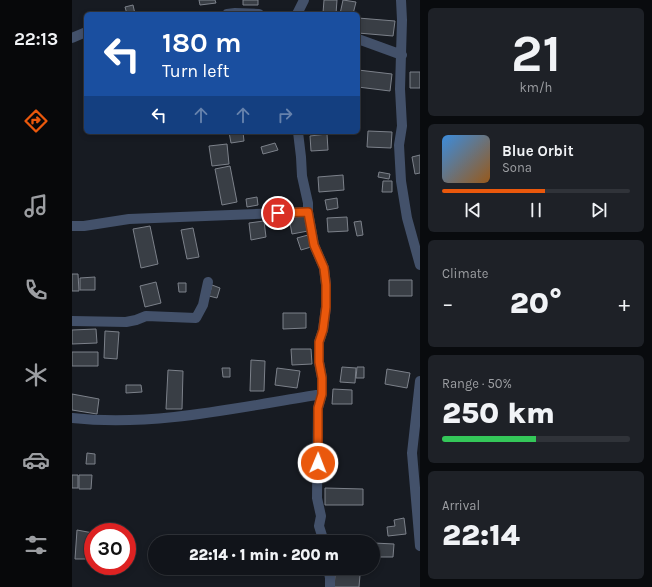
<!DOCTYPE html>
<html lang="en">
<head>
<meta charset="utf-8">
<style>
  :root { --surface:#11141a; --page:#1e2127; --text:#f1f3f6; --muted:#9c9ea2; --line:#303339; --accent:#ea580c }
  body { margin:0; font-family:Karla,sans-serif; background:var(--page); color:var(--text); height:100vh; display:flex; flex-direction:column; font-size:15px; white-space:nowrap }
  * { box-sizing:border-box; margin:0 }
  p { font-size:13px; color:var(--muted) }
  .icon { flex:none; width:22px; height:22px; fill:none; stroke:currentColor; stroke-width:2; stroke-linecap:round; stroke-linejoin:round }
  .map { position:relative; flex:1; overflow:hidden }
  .drawer { display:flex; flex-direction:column; gap:8px; padding:8px; background:#090b0e; width:232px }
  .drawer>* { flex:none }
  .top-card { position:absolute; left:12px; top:12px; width:276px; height:122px; border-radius:6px; box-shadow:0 2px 6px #0003,0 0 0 1px var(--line); background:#1a4fa0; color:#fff; overflow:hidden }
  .speed { position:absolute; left:12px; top:523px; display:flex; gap:8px; font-size:20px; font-weight:700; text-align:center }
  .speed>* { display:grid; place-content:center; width:52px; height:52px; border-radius:50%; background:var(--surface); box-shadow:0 2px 6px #0003,0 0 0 1px var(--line); line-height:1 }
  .speed .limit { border:6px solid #d22; background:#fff; color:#111 }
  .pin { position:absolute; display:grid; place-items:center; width:34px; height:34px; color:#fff; margin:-17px; border:2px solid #fff; border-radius:50%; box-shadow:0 1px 4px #0007 }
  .me { position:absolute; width:44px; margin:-22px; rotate:1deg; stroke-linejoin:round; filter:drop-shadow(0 0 3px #0008) }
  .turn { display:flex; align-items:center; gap:14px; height:84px; padding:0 12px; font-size:18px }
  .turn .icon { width:52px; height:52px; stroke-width:2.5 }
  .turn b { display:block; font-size:28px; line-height:34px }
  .lanes { display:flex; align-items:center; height:38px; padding:0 12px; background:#0003; justify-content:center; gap:20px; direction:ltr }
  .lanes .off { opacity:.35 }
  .big { font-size:30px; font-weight:800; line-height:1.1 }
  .drawer .tile { flex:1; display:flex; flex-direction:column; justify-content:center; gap:6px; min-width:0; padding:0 14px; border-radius:6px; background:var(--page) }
  .drawer .dial { align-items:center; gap:0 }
  .dial b { font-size:52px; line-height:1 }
  .song { display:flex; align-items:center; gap:12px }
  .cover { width:48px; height:48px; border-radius:6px; background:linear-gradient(135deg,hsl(210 70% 55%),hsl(30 70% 35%)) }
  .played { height:4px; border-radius:2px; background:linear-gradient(90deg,var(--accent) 55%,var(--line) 55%) }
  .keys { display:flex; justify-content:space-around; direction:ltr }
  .heat { display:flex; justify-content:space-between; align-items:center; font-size:22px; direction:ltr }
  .charge { height:6px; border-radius:3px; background:linear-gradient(90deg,#34c759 50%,var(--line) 0) }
  .trip { position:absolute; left:76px; top:535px; width:232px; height:40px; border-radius:20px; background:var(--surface); box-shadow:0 2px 6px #0003,0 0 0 1px var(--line); font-weight:800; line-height:40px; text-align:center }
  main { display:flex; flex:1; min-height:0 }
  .tabs { display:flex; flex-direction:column; width:72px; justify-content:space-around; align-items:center; background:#07080a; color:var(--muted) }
  .tabs .icon { width:28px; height:28px }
  .tabs .current { color:var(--accent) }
  .tabs b { font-size:18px; color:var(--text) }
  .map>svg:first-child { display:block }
  .building { fill:#393e45; stroke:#7c818a }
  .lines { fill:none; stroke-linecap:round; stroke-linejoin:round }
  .minor { stroke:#43516a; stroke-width:10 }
  .route-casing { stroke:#983908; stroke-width:10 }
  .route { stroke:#ea580c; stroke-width:7 }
</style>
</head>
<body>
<main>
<nav class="tabs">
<b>22:13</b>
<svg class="icon current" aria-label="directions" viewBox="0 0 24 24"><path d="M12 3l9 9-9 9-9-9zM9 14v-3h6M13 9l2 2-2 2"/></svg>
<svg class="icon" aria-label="music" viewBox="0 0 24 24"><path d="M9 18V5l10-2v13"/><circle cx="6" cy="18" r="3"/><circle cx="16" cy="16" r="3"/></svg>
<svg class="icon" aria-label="phone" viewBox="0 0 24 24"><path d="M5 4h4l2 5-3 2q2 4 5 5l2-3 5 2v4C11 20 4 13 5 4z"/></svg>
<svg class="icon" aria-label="climate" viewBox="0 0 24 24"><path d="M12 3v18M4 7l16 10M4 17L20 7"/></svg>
<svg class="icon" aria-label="car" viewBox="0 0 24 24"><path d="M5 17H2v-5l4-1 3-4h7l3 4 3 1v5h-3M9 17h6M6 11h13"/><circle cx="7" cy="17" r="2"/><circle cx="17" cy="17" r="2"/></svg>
<svg class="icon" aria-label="filters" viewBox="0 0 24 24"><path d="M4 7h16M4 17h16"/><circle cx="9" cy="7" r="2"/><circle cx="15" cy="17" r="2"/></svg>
</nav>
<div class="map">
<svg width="348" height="587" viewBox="0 0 348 587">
  <rect width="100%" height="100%" fill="#171b22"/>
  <path class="building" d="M127 0H143L144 3 128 5Z
    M171 0H186V5H171Z
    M252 0H265L264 14 251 13Z
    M271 0 284 2 281 14H268Z
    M61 5 63 14H55L53 7Z
    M286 18 323 21 321 36 286 33Z
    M286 70 320 74 318 91 286 87Z
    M338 72H348V88H338Z
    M296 131 320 132 319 148 295 147Z
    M157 132H171L172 141 159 143Z
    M255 134 256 150 239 151 238 136Z
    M203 143 206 150 191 154 189 147Z
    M155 144 157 164 140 166 137 146Z
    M348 155V173L343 174 340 157Z
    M158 166 165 202 150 205 143 169Z
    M307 172 318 174 317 179 306 177Z
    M271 175 272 190 247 192 246 177Z
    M311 181H320V192H310Z
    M185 197 186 205 175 207 174 199Z
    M265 198 266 208 255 210 253 200Z
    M233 215 236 231 220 234 217 218Z
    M275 217 276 231 256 232 255 218Z
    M192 221 194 237 179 240 177 223Z
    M289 221 291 235 285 236 282 222Z
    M78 226 86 264 69 268 61 229Z
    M121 228 127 257 115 259 109 230Z
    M236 235 239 247 229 250 225 238Z
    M0 274H6L7 291H0Z
    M23 277V290H8V278Z
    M317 280H340V296H317Z
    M84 282 89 303 73 307 68 286Z
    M106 283H114V292H107Z
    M140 285 148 288 145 298 137 296Z
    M211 313H234V328L211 329Z
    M24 329 25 343 0 344V330Z
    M33 331 47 332 45 359 32 358Z
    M219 349H239L240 364 220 365Z
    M0 352H26V366H0Z
    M179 360 193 361 192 391H178Z
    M270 367 284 368 283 383 268 382Z
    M285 367H292V378H284Z
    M150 368H158V377H151Z
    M205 368 228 371 225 388 203 385Z
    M315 369 338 373 335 388 313 384Z
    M96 370 111 371 110 409H94Z
    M54 385H69L70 392 54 393Z
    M261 389 280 390V404H260Z
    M0 394 27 399 25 414 0 410Z
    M15 453 23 454V464H14Z
    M0 475H6V488H0Z
    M7 475H20L19 489H7Z
    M253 488 291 489V505H253Z
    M332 518 334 534 316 536 315 527 323 526 322 520Z
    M5 530 21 533V559H3Z
    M302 543 322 544 321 557H302Z
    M263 575H288L287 587H262Z"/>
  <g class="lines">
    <path class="minor" d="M329 0 330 20 328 89 330 126 327 145 329 181 335 218 348 265
      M155 14 163 13 187 14
      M225 14 232 0
      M0 38 14 32
      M286 39 330 55
      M226 132 229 157 230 176 236 203V212L242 245 252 268 254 285V307L251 330 247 342V362L250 378V394L246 408 245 498 249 516 247 526 252 542
      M0 226H12L57 219 236 212
      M0 321 54 322 64 320 74 316 124 318 131 305 136 282
      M348 381 340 453 348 546
      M0 418C84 427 168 407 250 394
      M256 568 258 578V587"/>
  </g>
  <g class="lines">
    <defs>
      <path id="route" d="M206 213 236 212 242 245 252 268 254 285V307L251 330 247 342V362L250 378V394L246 408V463"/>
    </defs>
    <use href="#route" class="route-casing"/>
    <use href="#route" class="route"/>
  </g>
</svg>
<div class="speed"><div class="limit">30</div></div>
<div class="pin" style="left:206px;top:213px;background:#d93025"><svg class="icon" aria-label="arrive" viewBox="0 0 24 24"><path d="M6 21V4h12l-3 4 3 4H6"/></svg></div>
<svg class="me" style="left:246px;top:463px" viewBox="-20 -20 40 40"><circle r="17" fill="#ea580c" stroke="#fff" stroke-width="3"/><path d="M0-11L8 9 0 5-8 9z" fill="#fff"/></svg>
<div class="trip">22:14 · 1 min · 200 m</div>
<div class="top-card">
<div class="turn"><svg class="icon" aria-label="left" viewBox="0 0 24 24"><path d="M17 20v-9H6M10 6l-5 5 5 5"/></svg><div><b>180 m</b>Turn left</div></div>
<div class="lanes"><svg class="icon" aria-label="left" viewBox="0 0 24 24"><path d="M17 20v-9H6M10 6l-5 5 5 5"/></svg><svg class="icon off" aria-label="ahead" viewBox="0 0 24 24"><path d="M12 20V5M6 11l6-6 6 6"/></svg><svg class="icon off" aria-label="ahead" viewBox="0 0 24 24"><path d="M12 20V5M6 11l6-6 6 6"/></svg><svg class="icon off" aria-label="right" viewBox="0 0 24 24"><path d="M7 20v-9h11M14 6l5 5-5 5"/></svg></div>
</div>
</div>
<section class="drawer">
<div class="tile dial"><b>21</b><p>km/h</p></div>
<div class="tile">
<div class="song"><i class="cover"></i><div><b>Blue Orbit</b><p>Sona</p></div></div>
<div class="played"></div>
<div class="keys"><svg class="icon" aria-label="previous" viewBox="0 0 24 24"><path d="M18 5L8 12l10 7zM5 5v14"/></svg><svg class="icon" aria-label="pause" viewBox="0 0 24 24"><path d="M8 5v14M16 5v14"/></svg><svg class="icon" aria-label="next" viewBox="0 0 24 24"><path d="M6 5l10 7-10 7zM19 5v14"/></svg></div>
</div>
<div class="tile"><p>Climate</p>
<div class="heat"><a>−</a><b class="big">20°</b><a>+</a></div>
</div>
<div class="tile"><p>Range · 50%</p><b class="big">250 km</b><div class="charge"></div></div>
<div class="tile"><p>Arrival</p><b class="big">22:14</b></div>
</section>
</main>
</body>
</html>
